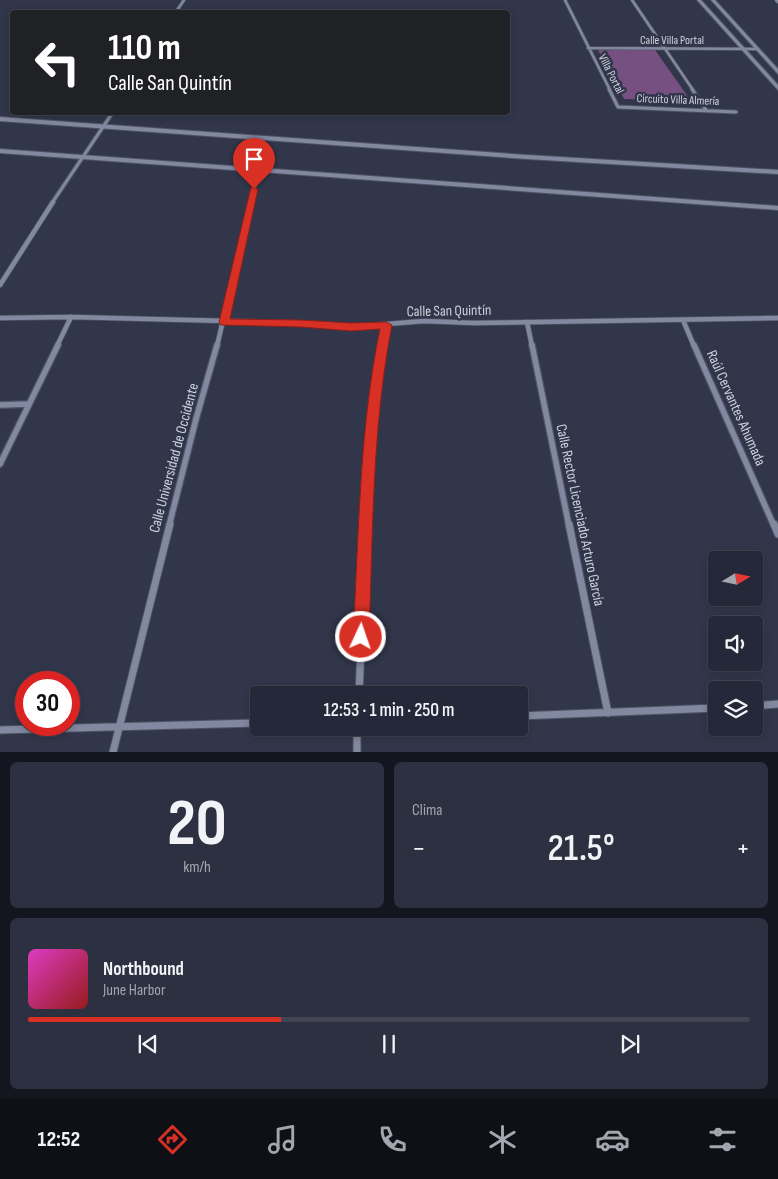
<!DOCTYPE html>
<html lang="es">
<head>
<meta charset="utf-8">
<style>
  :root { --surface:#252838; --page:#2d3040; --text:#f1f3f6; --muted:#a3a6ae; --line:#424453; --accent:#d93025 }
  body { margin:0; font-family:"Sofia Sans Condensed",sans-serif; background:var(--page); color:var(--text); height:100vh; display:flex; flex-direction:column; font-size:19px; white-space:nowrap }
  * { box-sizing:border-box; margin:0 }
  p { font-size:16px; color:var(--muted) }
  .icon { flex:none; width:28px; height:28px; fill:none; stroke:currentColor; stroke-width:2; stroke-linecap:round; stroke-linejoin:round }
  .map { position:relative; height:752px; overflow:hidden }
  .details { display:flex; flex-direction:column; gap:10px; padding:10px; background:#14161f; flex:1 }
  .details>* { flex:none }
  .top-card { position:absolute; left:10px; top:10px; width:500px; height:105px; border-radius:5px; box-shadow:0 2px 8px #0003,0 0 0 1px var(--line); background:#202124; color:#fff; overflow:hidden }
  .needle { width:32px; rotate:80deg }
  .controls { position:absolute; left:708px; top:551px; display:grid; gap:10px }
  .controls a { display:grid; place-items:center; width:55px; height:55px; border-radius:5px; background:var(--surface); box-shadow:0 2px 8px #0003,0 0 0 1px var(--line); font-size:25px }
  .speed { position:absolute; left:15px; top:671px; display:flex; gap:10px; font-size:25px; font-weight:700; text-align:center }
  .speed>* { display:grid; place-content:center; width:65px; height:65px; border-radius:50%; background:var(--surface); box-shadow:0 2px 8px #0003,0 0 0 1px var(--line); line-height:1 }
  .speed .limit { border:8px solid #d22; background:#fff; color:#111 }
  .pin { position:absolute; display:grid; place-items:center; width:42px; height:42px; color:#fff; margin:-51px -21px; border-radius:50% 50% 50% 0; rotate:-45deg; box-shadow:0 0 5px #0007 }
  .pin .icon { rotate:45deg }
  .me { position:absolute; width:55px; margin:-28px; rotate:3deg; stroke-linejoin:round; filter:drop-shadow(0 0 4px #0008) }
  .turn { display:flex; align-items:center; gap:18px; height:105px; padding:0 15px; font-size:22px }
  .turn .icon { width:65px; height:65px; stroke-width:2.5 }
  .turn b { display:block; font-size:35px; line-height:42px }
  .big { font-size:38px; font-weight:600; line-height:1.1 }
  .details .widget { flex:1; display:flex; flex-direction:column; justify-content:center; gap:8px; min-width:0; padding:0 18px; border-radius:8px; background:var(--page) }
  .details .dial { align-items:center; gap:0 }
  .dial b { font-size:65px; line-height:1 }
  .song { display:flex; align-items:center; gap:15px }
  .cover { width:60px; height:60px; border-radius:8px; background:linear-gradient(135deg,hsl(310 70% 55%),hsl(0 70% 35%)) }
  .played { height:5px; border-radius:2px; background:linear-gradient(90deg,var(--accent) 35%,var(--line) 35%) }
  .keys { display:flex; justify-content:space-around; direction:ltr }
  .heat { display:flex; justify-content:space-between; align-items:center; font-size:28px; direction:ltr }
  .details .tiles { flex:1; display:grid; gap:10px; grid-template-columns:1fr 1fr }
  .widget:last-child { grid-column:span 2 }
  .trip { position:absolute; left:250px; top:686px; width:278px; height:50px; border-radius:5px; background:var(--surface); box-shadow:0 2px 8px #0003,0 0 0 1px var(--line); font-weight:600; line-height:50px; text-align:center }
  .tab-bar { display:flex; height:80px; justify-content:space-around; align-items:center; background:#0f1016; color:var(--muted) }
  .tab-bar .icon { width:35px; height:35px }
  .tab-bar .active { color:var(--accent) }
  .tab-bar b { font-size:22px; color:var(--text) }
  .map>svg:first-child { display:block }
  .green { fill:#765080 }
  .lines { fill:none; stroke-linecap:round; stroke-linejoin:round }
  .minor-far4-casing { stroke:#4f5364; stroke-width:4 }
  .minor-far3-casing { stroke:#4f5364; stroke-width:5 }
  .minor-far2-casing { stroke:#4f5364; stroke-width:6 }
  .minor-far1-casing { stroke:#4f5364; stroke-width:8 }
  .minor-casing { stroke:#4f5364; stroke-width:9 }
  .tertiary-casing { stroke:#4f5364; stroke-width:2 }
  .minor-far4 { stroke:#8288a0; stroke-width:2.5 }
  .minor-far3 { stroke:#8288a0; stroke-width:3 }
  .minor-far2 { stroke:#8288a0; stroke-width:4.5 }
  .minor-far1 { stroke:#8288a0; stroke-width:5.5 }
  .minor { stroke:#8288a0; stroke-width:7 }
  .tertiary { fill:#8288a0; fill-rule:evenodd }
  .route { fill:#d93025; stroke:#8d1f18 }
  .labels { text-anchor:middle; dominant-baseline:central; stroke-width:5; stroke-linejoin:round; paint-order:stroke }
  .far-street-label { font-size:12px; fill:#cdd1de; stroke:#31364a }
  .street-label { font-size:15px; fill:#cdd1de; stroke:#31364a }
</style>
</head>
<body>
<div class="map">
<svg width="778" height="752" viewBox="0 0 778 752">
  <rect width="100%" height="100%" fill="#31364a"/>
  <path class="green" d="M598 50H655L691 101 624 99Z"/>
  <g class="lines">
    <defs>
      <path id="minor-far4" d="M565 0 610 90
        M632 0 693 90
        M776 0 778 2
        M176 12 184 0
        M588 48 757 49"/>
      <path id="minor-far3" d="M609 89 618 107 736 112
        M692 89 706 110
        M52 203 113 112
        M251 203 258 170"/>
      <path id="minor-far2" d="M0 285 53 202
        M0 318 71 317 301 323 351 327 424 321 474 323 778 318
        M683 320 694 346
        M527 322 532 346
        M57 346 71 317
        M217 346 251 202
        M382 346 386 325"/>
      <path id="minor-far1" d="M532 345 569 526
        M694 345 774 526
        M0 405 29 404
        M0 464 58 345
        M169 526 196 419 217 345
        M366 526C369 465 370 404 382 345"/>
      <path id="minor" d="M569 524 608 713
        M774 524 778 534
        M359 695 366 524
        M754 706 778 704
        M519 716 716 708
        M357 728V752
        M0 730 259 723
        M113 752 170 524"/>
      <path id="tertiary" d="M697 0H701L778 85V90Z
        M711 0H715L778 69V74Z
        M0 117 527 155 778 170V174L527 159 0 121Z
        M0 149 778 206V210L0 153Z"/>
    </defs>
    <use href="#minor-far4" class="minor-far4-casing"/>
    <use href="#minor-far3" class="minor-far3-casing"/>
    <use href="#minor-far2" class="minor-far2-casing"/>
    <use href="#minor-far1" class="minor-far1-casing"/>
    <use href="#minor" class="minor-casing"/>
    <use href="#tertiary" class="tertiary-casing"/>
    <use href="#minor-far4" class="minor-far4"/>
    <use href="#minor-far3" class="minor-far3"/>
    <use href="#minor-far2" class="minor-far2"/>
    <use href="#minor-far1" class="minor-far1"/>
    <use href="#minor" class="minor"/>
    <use href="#tertiary" class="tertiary"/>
  </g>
  <path class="route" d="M251 187 258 189 230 319 301 320 351 323 386 322 392 325C372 427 373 533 369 637L367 642 361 645 356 642 353 637C359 535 359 430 380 329L351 331 301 327 221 325 219 322Z"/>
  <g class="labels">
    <g class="far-street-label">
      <text x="672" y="40">Calle Villa Portal</text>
      <text transform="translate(611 74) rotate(63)">Villa Portal</text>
      <text transform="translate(678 100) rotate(2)">Circuito Villa Almería</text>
    </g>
    <g class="street-label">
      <text transform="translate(449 311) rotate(-1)">Calle San Quintín</text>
      <text transform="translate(736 408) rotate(66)">Raúl Cervantes Ahumada</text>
      <text transform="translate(174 458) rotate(-75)">Calle Universidad de Occidente</text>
      <text transform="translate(580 515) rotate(78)">Calle Rector Licenciado Arturo García</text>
    </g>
  </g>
</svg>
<div class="controls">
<a><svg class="needle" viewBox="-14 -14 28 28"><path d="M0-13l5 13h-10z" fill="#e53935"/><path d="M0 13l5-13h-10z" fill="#a3a6ae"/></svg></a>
<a><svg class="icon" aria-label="sound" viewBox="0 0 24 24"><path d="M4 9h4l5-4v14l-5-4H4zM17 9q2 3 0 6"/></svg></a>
<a><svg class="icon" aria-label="layers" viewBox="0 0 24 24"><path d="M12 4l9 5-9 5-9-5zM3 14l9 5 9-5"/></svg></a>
</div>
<div class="speed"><div class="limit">30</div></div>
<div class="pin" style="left:254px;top:189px;background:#d93025"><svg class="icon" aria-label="arrive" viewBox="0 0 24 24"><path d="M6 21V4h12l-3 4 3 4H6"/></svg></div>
<svg class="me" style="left:361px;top:637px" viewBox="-20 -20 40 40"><circle r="17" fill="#d93025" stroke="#fff" stroke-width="3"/><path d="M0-11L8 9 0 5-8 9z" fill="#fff"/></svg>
<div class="trip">12:53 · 1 min · 250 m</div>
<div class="top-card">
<div class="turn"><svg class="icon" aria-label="left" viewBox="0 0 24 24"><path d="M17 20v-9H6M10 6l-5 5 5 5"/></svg><div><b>110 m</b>Calle San Quintín</div></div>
</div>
</div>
<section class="details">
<div class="tiles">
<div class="widget dial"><b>20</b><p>km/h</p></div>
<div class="widget"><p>Clima</p>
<div class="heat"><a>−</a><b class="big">21.5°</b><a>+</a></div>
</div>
<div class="widget">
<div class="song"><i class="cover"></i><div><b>Northbound</b><p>June Harbor</p></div></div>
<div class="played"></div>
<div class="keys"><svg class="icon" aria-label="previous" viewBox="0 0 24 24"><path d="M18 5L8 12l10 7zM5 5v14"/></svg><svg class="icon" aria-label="pause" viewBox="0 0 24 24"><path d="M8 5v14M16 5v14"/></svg><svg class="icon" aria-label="next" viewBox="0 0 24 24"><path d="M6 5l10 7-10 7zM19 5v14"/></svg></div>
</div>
</div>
</section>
<nav class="tab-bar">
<b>12:52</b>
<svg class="icon active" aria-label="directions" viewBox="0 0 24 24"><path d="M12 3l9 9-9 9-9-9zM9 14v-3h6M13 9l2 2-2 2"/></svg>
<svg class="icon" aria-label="music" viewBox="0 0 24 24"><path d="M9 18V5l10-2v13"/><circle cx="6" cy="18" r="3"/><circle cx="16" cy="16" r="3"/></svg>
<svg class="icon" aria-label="phone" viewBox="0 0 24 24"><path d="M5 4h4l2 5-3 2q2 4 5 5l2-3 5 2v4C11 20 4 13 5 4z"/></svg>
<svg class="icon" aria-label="climate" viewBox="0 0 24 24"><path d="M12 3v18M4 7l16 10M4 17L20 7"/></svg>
<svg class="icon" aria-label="car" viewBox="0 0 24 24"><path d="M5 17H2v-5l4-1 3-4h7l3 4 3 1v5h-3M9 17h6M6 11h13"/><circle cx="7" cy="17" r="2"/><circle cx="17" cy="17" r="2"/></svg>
<svg class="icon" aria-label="filters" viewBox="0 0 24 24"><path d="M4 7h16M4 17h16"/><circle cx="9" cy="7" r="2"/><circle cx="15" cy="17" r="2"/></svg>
</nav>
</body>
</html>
